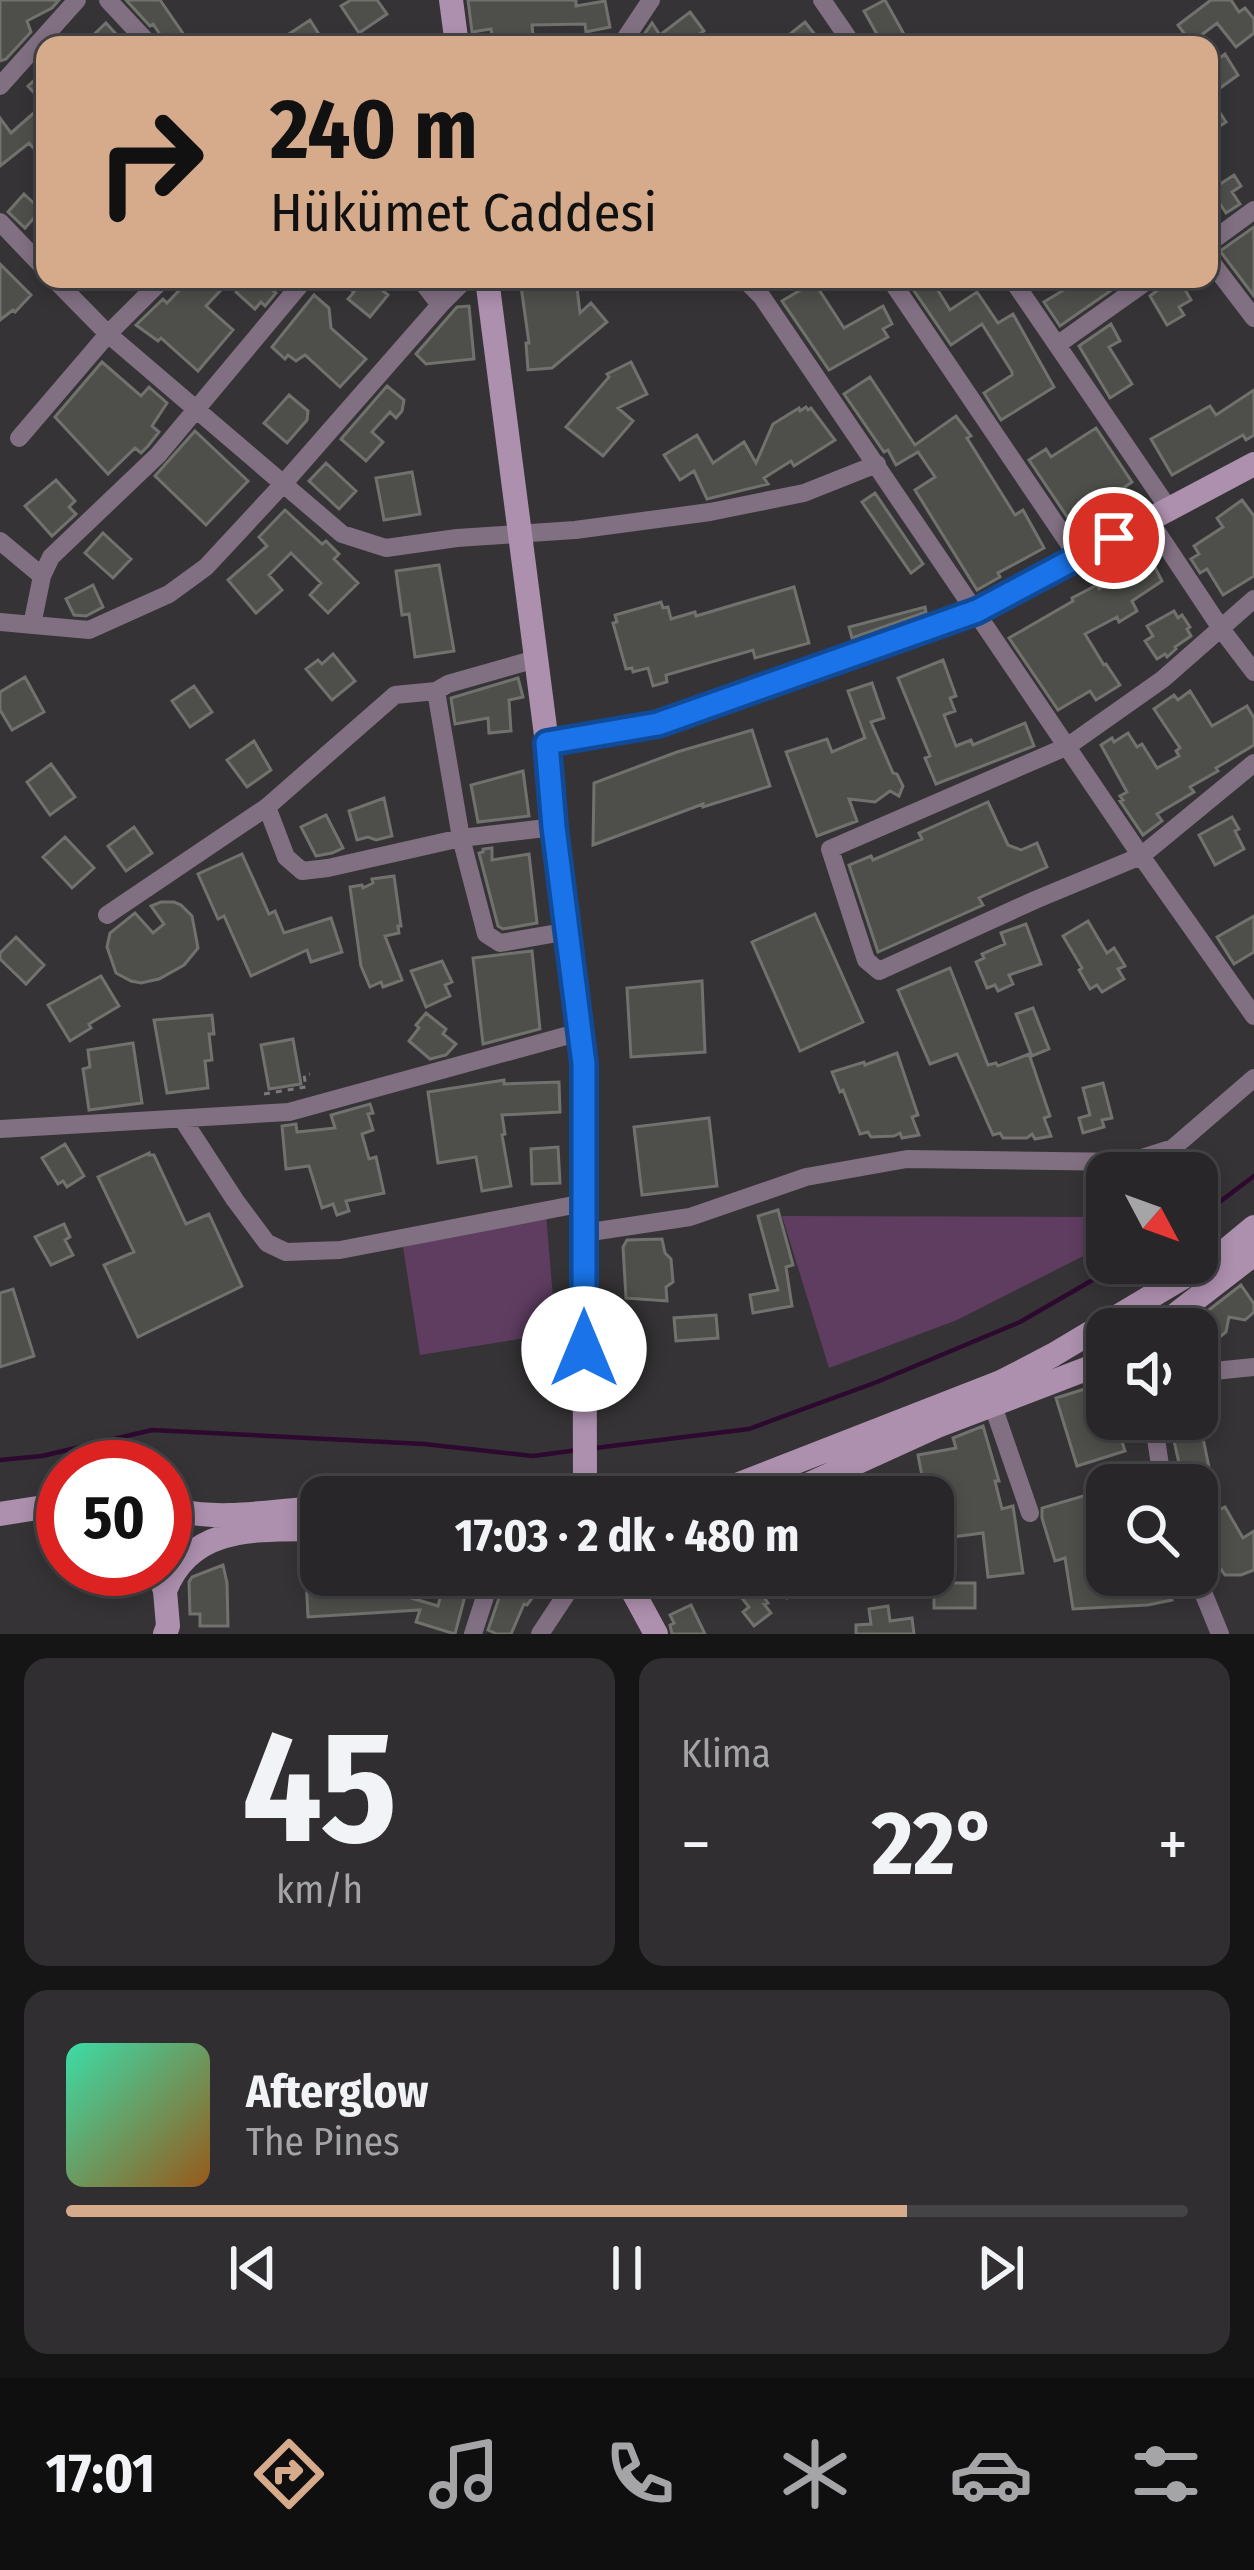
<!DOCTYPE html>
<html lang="tr">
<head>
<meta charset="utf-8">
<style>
  :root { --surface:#282628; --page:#302e30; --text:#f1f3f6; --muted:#a5a5a8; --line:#444345; --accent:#d6ab8b }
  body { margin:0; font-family:"Fira Sans Condensed",sans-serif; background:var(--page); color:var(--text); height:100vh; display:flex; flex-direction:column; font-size:45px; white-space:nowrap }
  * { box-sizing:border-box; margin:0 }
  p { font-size:39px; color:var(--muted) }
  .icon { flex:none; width:66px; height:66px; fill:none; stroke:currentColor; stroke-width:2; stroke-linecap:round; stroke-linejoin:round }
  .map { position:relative; height:1634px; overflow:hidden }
  .drawer { display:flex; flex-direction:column; gap:24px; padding:24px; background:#161516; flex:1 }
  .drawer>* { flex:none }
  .guide { position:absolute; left:36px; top:36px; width:1182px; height:252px; border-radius:24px; box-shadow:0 6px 18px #0003,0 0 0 3px var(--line); background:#d6ab8b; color:#111; overflow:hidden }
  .needle { width:78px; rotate:131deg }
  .buttons { position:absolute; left:1086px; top:1152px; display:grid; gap:24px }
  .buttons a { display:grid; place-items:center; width:132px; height:132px; border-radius:24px; background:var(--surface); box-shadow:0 6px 18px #0003,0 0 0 3px var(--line); font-size:60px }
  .speed { position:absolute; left:36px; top:1440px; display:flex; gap:24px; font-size:60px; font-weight:700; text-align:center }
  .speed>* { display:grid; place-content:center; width:156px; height:156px; border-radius:50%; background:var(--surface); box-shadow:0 6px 18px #0003,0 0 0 3px var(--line); line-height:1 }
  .speed .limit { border:18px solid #d22; background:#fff; color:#111 }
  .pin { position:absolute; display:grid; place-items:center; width:102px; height:102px; color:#fff; margin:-51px; border:6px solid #fff; border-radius:50%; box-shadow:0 3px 12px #0007 }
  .me { position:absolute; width:132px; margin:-66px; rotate:0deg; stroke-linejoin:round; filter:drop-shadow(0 0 9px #0008) }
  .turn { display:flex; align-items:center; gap:42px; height:252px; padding:0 36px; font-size:54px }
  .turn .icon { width:156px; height:156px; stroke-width:2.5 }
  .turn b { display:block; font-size:84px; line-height:102px }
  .big { font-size:90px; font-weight:700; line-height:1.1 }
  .drawer .card { flex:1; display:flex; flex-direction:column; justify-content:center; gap:18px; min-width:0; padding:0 42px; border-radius:24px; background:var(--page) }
  .drawer .dial { align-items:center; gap:0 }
  .dial b { font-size:156px; line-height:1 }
  .song { display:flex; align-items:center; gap:36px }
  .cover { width:144px; height:144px; border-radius:18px; background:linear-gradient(135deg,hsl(160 70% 55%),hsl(30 70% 35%)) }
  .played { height:12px; border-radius:6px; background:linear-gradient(90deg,var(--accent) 75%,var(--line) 75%) }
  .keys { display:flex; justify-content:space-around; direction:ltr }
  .heat { display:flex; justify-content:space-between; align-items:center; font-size:66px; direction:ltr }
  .drawer .tiles { flex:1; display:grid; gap:24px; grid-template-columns:1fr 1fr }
  .card:last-child { grid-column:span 2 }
  .trip { position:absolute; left:300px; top:1476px; width:654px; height:120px; border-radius:24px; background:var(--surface); box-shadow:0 6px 18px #0003,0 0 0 3px var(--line); font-weight:700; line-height:120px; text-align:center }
  .dock { display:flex; height:192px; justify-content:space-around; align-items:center; background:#100f10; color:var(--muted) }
  .dock .icon { width:84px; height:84px }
  .dock .on { color:var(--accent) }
  .dock b { font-size:54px; color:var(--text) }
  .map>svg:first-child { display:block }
  .green { fill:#5f3d61 }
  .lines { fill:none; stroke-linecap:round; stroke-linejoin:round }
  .stream { stroke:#2d0930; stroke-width:4.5 }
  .building { fill:#4e4e4a; stroke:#71716e; stroke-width:3 }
  .path { stroke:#7b797b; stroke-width:3; stroke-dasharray:6 6; stroke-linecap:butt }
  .street { stroke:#816f82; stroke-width:18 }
  .secondary { stroke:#ad8fae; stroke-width:24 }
  .route-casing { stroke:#114b97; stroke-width:30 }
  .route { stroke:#1a73e8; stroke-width:21 }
</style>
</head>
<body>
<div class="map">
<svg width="1254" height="1634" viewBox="0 0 1254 1634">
  <rect width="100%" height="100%" fill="#353335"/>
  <path class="green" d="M546 1215 556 1333 420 1355 403 1247Z
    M782 1216 1107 1217V1244L957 1320 829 1368Z"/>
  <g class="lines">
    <path class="stream" d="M1197 1219 1254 1176
      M595 1448 749 1429 877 1382 1020 1322 1122 1263
      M0 1460 42 1456 152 1430 424 1444 533 1456 578 1450"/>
  </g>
  <path class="building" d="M0 0H59L52 8 27 21 31 32 6 59 0 61Z
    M126 0H160L191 45H167L153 24 150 26Z
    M351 0H377L387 14 359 33 341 6Z
    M468 0H576V6L605 1 610 27 586 32 585 24 532 25 534 45H493L491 29 472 32Z
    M885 0 910 45H883L864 11Z
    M1211 0H1231L1239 12 1245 8 1254 19V33L1236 47 1217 23 1191 43 1178 25Z
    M690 12 704 31 684 45H637L652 23 660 35Z
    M310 20 322 39 313 45H296L289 34Z
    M805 22 823 45H776Z
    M106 23 126 45H83Z
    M1225 54 1238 75 1209 96 1226 122 1209 133V66Z
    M45 70V161L29 143 0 166V118L11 133 44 104 28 86Z
    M1234 175 1241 186 1232 192 1240 204 1226 213 1211 190Z
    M24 194 41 210 25 228 8 212Z
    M1254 227V296L1220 251Z
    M0 264 31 295 15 312 13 310 0 320Z
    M190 279H221L223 288 206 306 233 330 198 371 161 338 158 341 136 325 163 299 167 303Z
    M247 279H260L276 293 265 306 261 302 255 309 236 292Z
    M357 279H369L388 295 370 317 348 299 354 292 349 288Z
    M520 279H576L580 313 591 303 607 322 552 368 528 370 526 343H529Z
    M906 279H931L950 310 977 292 998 323 1013 314 1054 387 1001 420 984 393 1012 375V372L982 324 951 345Z
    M1068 279H1109L1116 287 1060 326 1044 302 1072 285Z
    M1172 279H1179L1191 300 1179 307 1184 315 1167 325 1150 296Z
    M814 282 844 328 883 306 892 324 883 329 888 337 829 370 782 301Z
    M314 295 329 308 331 328 366 359 340 387 305 355 296 361 288 355 285 359 272 347Z
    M469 306 474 359 426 364 416 354 457 307Z
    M1111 324 1120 341 1109 347 1132 384 1110 398 1079 346Z
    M102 362 141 396 149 387 167 403 152 426 159 432 148 446 141 453 135 448 108 474 55 417Z
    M631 362 647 394 618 408 633 421 603 456 566 427 609 377 607 374Z
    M870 377 915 445 956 416 971 436 967 438 1015 515 1023 510 1044 548 998 573 1000 577 977 590 915 490 935 477 918 452 896 465 888 450 884 452 844 394Z
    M387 386 404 400 402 411 396 418 390 412 372 432 383 442 366 461 341 439Z
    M1254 390V435L1246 440 1243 435 1172 475 1151 439 1210 406 1216 415Z
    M289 395 308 411 307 420 287 443 264 423Z
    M806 407 808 410 811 408 835 440 794 466 791 461 764 478 768 484 707 499 694 471 680 480 664 455 697 435 713 463 744 442 756 463 773 424 799 408 800 411Z
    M1096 428 1132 482 1096 507 1091 512 1096 519 1076 530 1029 460 1046 449 1051 457Z
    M195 431 248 481 206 525 155 476Z
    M326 463 356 491 339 509 309 481Z
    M412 472 420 514 384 520 376 478Z
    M56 480 75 501 69 507 76 514 52 536 25 506Z
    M875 493 923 564 911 573 862 502Z
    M1242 500 1254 516V576L1223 595 1207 569 1200 573 1191 559 1199 554 1194 546 1223 527 1217 518Z
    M285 510 322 544 326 541 339 554 334 559 358 583 328 613 310 595 321 583 291 553 269 575 282 590 256 613 228 580 267 546 259 537Z
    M103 533 131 559 113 578 85 553Z
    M1146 550 1162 581 1132 601 1137 611 1119 622 1117 617 1085 634 1104 665 1106 664 1120 685 1096 700 1090 691 1058 710 1009 638 1073 601 1072 598 1097 585 1099 589 1129 571 1127 569 1137 564 1133 557Z
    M439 565 454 651 415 657 409 614 402 615 396 571Z
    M93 585 103 607 86 616 74 615 66 599Z
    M794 587 809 643 755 658 753 650 666 675 667 682 653 686 648 668 633 672 632 668 626 669 613 623 617 622 615 615 661 602 663 608 668 607 671 619 695 612 696 616Z
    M925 607 926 612 852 638 849 627Z
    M1174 611 1178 618 1182 615 1190 627 1187 629 1191 636 1175 647 1176 649 1167 657 1165 654 1157 659 1145 641 1153 636 1147 626Z
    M333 654 355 681 332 700 306 669 318 660 322 664Z
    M943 660 956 696 950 698 955 711 944 715 956 746 971 740 973 745 1025 723 1034 746 936 784 925 758 930 756 898 678Z
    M25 677 44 712 12 730 0 710V692Z
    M518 678 523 697 509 700 511 731 489 733 488 718 455 724 451 698Z
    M872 683 884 718 871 722 893 773 897 774 903 786 899 796 890 791 875 802 849 799 857 821 817 836 786 752 827 739 832 752 865 738 848 691Z
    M194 686 212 712 190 727 172 701Z
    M1190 691 1212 726 1247 706 1254 718V745L1216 768 1218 771 1190 787 1194 792 1157 814 1162 821 1143 835 1120 801 1123 800 1120 796 1127 792 1101 745 1112 738 1114 742 1128 733 1137 747 1142 744 1157 768 1179 756 1176 751 1180 748 1154 709 1174 695 1178 700Z
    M752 730 770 786 703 807V804L593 845 594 783 677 752Z
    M254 741 271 770 247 787 227 760Z
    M51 764 75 797 50 815 27 782Z
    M523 771 529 816 478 822 471 785Z
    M384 798 392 836 376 840 368 837 357 840 349 811Z
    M988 802 1008 845 1021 850 1037 843 1047 867 979 898 983 905 878 952 849 865 871 856 873 860 922 839 919 833Z
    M326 815 343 848 332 853 316 856 301 827Z
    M1232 817 1239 829 1235 831 1244 849 1215 865 1199 835Z
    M134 827 152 853 126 871 108 846Z
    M65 837 94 868 72 888 43 857Z
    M492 848V860L529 854 537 923 503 929 498 926 479 853 483 852V849Z
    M242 854 269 914 275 911 284 933 331 918 342 952 311 962 307 950 251 976 224 916 218 919 198 874Z
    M394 876 401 926H398L399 933 385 936 402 980 383 987 381 982 370 987 361 966 350 887 362 885 363 888 373 883 372 879Z
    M161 902H174L181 905 192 916 198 948 184 965 159 979 141 983 131 981 116 973 107 947 110 933 135 913 153 933 164 924 151 906Z
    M815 914 863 1022 800 1051 752 942Z
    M1254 916V952L1234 964 1217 937Z
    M1088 921 1107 953 1114 948 1125 966 1118 969 1124 979 1102 992 1097 985 1090 989 1079 970 1082 968 1063 936Z
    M1026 924 1041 964 1009 975 1013 984 998 991 995 985 987 988 976 962 984 958 982 954 1005 944 1001 933Z
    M16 937 44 965 26 984 0 959V953Z
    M532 951 540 1029 483 1044 473 958Z
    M442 961 452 982 445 985 450 996 426 1007 411 971Z
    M950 968 988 1065 996 1063 998 1066 1029 1054 1050 1116 1044 1118 1051 1136 1035 1139 1032 1134 1027 1138H1003L1000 1133 993 1135 957 1054 930 1064 898 990Z
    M101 976 119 1006 89 1024 91 1028 70 1041 48 1005Z
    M702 981 705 1052 631 1057 627 988Z
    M1033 1008 1049 1049 1032 1056 1016 1014Z
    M426 1013 446 1029 443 1034 456 1044 446 1055 430 1059 409 1041 419 1028 416 1025Z
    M212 1015 214 1034H209L212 1060 205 1061 208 1088 167 1093 154 1020Z
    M293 1039 301 1084 269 1089 261 1045Z
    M133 1043 142 1103 89 1110 83 1069 90 1067 88 1050Z
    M897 1053 918 1115 912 1117 919 1135 902 1138 900 1133 894 1136 871 1137 868 1132 860 1134 843 1090 840 1092 832 1072 864 1062 865 1065Z
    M504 1080V1084L559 1082 560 1112 502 1115 505 1134 502 1135 511 1186 482 1191 476 1157 438 1163 428 1092Z
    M1103 1083 1112 1118 1102 1120 1104 1127 1083 1133 1079 1118 1090 1115 1083 1088Z
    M370 1104 373 1113 368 1114 373 1130 362 1134 369 1159 376 1157 384 1193 346 1201 349 1211 337 1215 333 1204 322 1208 309 1166 286 1169 282 1126 296 1124 297 1132 335 1128 331 1115Z
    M709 1118 717 1186 642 1195 634 1127Z
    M65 1144 84 1176 67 1187 63 1181 58 1184 42 1158Z
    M558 1147 560 1183 532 1184 531 1149Z
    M149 1153V1155H154L186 1224 209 1214 242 1286 138 1337 104 1265 134 1252 98 1177Z
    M778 1210 793 1265 786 1267 792 1306 753 1313 750 1295 778 1290 758 1216Z
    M64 1224 70 1237 65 1240 73 1255 51 1265 35 1237Z
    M662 1239 665 1253 671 1259 673 1282 666 1287 667 1301 626 1298 623 1247 627 1240Z
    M1241 1285 1254 1304V1312L1245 1320 1229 1317 1226 1332 1210 1345 1192 1323Z
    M13 1289 34 1356 0 1367V1293Z
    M716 1315 718 1338 676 1341 674 1318Z
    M1104 1383 1107 1394V1419H1115L1125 1451 1077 1466 1056 1398Z
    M1169 1419H1199L1209 1467 1203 1482 1184 1485Z
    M983 1426 999 1481H995L1002 1509 1013 1506 1023 1573 988 1577 983 1533 937 1539 933 1497H926L918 1455 956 1448 953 1438Z
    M1107 1489V1575H1167L1172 1600 1148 1605 1073 1609 1065 1558 1055 1561 1042 1518V1508Z
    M1225 1507 1243 1538 1254 1531V1570L1241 1575H1225L1197 1535V1521Z
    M321 1557V1575H404L405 1596 438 1606 444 1583 432 1580 433 1575H475L471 1589 467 1588 455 1634 416 1622 420 1610 308 1617 305 1558Z
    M223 1565 227 1583 228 1626H200V1614H190L189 1582 192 1577Z
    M507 1575H549L527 1605 524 1604 511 1634H497L488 1630Z
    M733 1575H751L756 1586 768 1603 764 1604 771 1613 754 1626 743 1612 749 1607 741 1597Z
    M782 1575H821L824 1589 787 1598Z
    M934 1583H975V1608H934Z
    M691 1605 705 1634H672L670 1625 674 1623 670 1615Z
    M888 1606 890 1621 912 1618 914 1634H856V1625L871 1624 869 1609Z"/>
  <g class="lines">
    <path class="path" d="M264 1094 306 1087 304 1075 310 1074"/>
    <path class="street" d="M108 0 150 45
      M822 0 853 45
      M621 45 651 0
      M0 86 77 0
      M0 222 45 269
      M1209 243 1254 210
      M1209 259 1254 318
      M54 279 108 334 342 534 386 548 457 538 575 530 710 512 804 493 877 464
      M420 279 440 305
      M744 279 762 297 1141 856 1254 1016
      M890 279 1078 557
      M1012 279 1169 509
      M1057 345 1150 279
      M19 438 108 334 163 279
      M1149 520 1222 630 1254 672
      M0 541 42 576
      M1254 599 1163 679 1068 746 830 849 866 960 879 971 1035 900 1141 856 1254 763
      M0 622 89 630 169 594 206 567 284 483 440 305 466 279
      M32 625 42 576 51 557 158 455 305 279
      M436 691 461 838 486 934 500 943 569 931
      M267 807 286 857 302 871 328 868 461 838 554 827
      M107 915 267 807 395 695 436 691 448 684 536 659
      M183 1120 235 1200 267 1243 286 1252 340 1250 584 1203
      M0 1129 289 1112 580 1032
      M584 1233 690 1217 806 1177 907 1159 1129 1162 1173 1148 1254 1078
      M1118 1316 1141 1329
      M1197 1361 1214 1371 1254 1367
      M993 1406 1030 1513
      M1153 1419 1163 1485
      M1196 1575 1220 1634
      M473 1634 492 1575
      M540 1634 579 1575"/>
    <path class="secondary" d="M451 0 457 45
      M487 279 547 743 554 827 584 1064 585 1484 590 1497
      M547 743 658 724 977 611 1254 464
      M1157 1329 1254 1254
      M706 1497 1001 1382 1053 1355 1219 1256 1254 1227
      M781 1497 937 1426 1107 1361
      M180 1511C226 1521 274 1510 321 1508
      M0 1514 63 1504
      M158 1569 165 1591C191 1523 260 1530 321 1529
      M624 1575 656 1634
      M165 1634 168 1626 165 1591"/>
  </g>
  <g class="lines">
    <defs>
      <path id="route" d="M584 1349V1064L554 827 547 743 658 724 977 611 1114 538"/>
    </defs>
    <use href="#route" class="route-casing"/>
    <use href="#route" class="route"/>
  </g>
</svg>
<div class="buttons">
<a><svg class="needle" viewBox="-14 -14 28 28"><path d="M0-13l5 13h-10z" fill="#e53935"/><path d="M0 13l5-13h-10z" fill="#a5a5a8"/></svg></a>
<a><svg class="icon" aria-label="sound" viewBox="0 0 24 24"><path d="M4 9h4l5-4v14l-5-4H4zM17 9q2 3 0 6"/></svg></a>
<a><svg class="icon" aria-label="search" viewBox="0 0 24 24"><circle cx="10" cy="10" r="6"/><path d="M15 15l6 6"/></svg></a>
</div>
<div class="speed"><div class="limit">50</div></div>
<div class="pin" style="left:1114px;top:538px;background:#d93025"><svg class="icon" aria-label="arrive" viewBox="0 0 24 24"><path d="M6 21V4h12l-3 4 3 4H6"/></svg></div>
<svg class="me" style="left:584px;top:1349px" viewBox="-20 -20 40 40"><circle r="19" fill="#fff"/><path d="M0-13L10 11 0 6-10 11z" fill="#1a73e8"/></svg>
<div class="trip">17:03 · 2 dk · 480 m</div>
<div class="guide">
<div class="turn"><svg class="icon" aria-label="right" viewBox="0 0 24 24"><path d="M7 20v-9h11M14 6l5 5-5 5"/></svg><div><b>240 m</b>Hükümet Caddesi</div></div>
</div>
</div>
<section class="drawer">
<div class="tiles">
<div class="card dial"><b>45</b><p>km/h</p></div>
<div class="card"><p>Klima</p>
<div class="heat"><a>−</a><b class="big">22°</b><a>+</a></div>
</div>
<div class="card">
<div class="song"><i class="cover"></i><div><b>Afterglow</b><p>The Pines</p></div></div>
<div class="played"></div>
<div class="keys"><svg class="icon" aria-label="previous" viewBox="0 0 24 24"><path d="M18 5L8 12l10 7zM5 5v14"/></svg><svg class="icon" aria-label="pause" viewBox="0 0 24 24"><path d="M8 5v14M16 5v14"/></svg><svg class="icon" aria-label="next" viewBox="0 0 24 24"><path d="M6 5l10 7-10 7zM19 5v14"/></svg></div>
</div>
</div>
</section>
<nav class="dock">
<b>17:01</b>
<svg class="icon on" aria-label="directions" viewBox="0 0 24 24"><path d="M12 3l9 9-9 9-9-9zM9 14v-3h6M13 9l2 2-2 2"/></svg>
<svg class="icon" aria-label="music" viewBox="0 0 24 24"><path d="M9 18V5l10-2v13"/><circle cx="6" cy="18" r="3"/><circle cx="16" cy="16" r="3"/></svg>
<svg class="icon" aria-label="phone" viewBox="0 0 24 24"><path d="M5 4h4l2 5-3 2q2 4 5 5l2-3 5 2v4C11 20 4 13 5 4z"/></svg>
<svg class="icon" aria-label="climate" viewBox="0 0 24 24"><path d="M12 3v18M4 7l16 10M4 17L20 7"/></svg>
<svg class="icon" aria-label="car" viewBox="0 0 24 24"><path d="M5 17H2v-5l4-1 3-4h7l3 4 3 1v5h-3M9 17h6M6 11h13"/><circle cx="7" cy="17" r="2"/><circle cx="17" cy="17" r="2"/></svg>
<svg class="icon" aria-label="filters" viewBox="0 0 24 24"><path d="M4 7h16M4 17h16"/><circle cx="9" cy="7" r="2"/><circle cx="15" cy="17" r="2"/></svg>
</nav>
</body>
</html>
